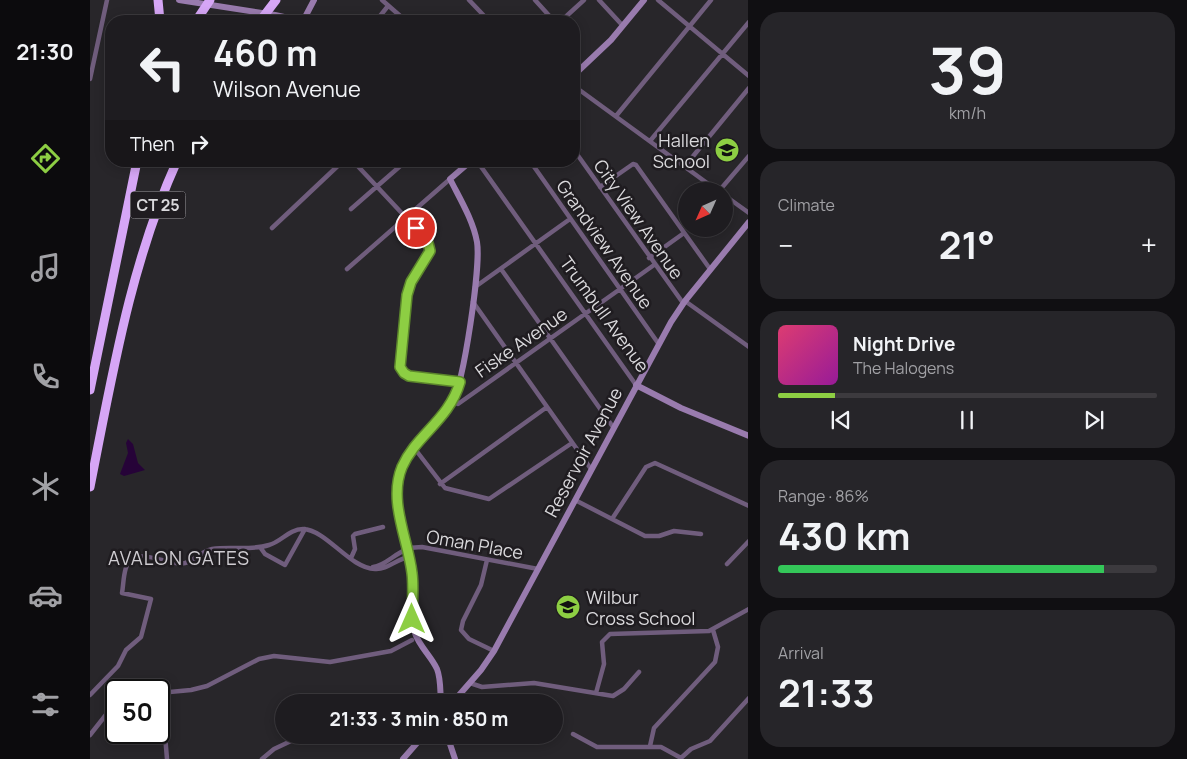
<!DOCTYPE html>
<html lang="en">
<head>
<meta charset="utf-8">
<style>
  :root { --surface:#1e1c20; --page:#262529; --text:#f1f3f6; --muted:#a1a1a5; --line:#3c3a3e; --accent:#8dce43 }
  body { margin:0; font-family:Manrope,sans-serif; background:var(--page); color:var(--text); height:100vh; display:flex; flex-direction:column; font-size:19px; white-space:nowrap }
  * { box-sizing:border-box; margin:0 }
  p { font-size:16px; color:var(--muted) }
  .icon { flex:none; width:28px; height:28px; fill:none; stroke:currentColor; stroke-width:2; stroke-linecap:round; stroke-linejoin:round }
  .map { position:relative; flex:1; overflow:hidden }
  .side { display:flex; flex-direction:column; gap:12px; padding:12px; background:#100f12; width:439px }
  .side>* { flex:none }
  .top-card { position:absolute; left:15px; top:15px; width:475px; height:152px; border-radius:20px; box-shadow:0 2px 12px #0003,0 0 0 1px var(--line); background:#1e1c20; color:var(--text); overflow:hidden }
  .needle { width:32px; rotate:225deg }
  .buttons { position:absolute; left:588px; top:182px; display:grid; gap:10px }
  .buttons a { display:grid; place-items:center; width:55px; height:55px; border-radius:50%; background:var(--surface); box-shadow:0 2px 12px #0003,0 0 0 1px var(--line); font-size:25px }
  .speed { position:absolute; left:15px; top:679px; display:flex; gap:10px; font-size:25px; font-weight:700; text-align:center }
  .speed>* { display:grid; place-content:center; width:65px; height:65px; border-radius:50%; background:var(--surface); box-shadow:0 2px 12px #0003,0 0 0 1px var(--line); line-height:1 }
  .speed .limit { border:2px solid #111; border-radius:8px; background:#fff; color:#111 }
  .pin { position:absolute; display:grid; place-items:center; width:42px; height:42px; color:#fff; margin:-21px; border:2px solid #fff; border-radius:50%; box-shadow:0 1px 5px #0007 }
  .me { position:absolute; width:55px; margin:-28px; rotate:0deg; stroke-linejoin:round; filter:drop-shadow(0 0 4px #0008) }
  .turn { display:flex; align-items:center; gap:18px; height:105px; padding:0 25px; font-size:22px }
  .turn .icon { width:65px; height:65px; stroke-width:2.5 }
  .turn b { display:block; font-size:35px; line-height:42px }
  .then { display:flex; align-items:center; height:48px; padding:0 25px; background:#0003; gap:10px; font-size:19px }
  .big { font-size:38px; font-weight:700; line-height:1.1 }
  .side .tile { flex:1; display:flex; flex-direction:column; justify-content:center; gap:8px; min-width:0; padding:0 18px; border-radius:20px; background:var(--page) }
  .side .dial { align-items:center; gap:0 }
  .dial b { font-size:65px; line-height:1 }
  .song { display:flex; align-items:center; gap:15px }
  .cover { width:60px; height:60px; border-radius:8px; background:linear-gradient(135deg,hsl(340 70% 55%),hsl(300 70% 35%)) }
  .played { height:5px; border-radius:2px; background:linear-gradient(90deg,var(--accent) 15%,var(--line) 15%) }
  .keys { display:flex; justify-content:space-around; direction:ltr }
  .heat { display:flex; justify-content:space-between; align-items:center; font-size:28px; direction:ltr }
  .charge { height:8px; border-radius:4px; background:linear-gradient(90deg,#34c759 86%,var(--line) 0) }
  .trip { position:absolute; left:185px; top:694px; width:288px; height:50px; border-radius:25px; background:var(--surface); box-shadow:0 2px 12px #0003,0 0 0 1px var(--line); font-weight:700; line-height:50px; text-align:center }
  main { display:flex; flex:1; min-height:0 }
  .tab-bar { display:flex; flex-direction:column; width:90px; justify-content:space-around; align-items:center; background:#0c0b0d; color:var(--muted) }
  .tab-bar .icon { width:35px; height:35px }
  .tab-bar .current { color:var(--accent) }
  .tab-bar b { font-size:22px; color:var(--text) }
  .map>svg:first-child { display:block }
  .water { fill:#260338 }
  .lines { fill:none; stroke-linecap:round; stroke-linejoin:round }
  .street { stroke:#705d7d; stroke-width:4.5 }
  .secondary { stroke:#997bae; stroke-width:6 }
  .highway { stroke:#d6a6f6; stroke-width:9 }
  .route-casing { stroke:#5c862c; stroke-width:12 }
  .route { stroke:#8dce43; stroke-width:9 }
  .labels { text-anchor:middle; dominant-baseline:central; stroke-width:5; stroke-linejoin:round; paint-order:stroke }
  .shield { fill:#1f1c20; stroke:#a2a0a4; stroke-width:1 }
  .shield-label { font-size:16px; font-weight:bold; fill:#dad9dc }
  .poi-label { font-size:18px; fill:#dad9dc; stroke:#1f1c20; text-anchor:end }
  .street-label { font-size:18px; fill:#dad9dc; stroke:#1f1c20 }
  .neighbourhood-label { font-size:19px; letter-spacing:1px; fill:#cfccd1; stroke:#1f1c20 }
</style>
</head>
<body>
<main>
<nav class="tab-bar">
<b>21:30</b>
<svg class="icon current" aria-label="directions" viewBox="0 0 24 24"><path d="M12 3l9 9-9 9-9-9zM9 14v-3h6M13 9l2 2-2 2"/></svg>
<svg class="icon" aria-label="music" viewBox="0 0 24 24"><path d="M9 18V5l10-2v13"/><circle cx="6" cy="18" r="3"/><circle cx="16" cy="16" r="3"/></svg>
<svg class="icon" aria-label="phone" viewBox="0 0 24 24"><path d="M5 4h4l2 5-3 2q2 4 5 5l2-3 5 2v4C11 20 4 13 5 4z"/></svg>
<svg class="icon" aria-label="climate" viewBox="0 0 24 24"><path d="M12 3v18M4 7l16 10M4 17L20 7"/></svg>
<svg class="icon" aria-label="car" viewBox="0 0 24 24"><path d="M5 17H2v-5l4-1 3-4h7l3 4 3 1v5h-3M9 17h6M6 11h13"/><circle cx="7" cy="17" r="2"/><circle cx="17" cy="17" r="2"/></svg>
<svg class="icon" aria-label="filters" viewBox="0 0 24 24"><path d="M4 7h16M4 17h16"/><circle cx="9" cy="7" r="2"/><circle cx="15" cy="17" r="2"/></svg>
</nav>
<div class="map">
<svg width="659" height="759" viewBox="0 0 659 759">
  <rect width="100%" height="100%" fill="#28262a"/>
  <path class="water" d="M38 439 43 444 48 463 55 470 34 476 30 474 38 453 36 443Z"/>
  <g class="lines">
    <path class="street" d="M292 0 316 21
      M379 0 399 21
      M445 0 464 21
      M509 0 533 26
      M568 0 659 76
      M286 21 298 6
      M471 21 494 0
      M0 79 17 0
      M484 86 628 191
      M526 116 621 0
      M560 141 659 22
      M484 150 593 303
      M263 161 336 239C347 255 327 269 320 284 310 307 312 337 309 362L311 370 319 376 370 382
      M387 161 546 385
      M440 161 568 343
      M595 166 659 88
      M510 187 543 164 546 165 620 269
      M629 191 659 156
      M634 195 659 213
      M261 209 316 161
      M182 228 253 161
      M559 258 594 233
      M257 269 360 179
      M411 269 523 427
      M385 287 480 219
      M595 301 659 347
      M383 302 501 469
      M363 402 368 404 564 265
      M325 449 355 488 399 499 482 443
      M350 484 457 407
      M485 500 555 536H569L584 531 611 534
      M522 519 556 467 565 463 659 506
      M170 547 175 554 195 565 215 529
      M318 548 332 547 448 569
      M261 558 265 549 263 536 265 534 293 527
      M397 560 391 585 373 621 371 630 379 639 404 651
      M637 564 659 541
      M283 567C295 566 305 553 318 549
      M380 683 392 687 444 683 523 696 534 689 549 672
      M69 693 101 690 117 686 169 659 184 656 240 662 301 651 322 640
      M506 693 514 664 512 642 520 634 619 631 659 609
      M0 695 28 666 36 650 51 637 61 599 32 593C34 582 33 564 43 558 55 551 80 566 95 563 105 560 112 551 122 549 141 546 160 551 179 545 191 542 199 529 213 529 237 530 259 568 285 569 298 570 307 558 320 557
      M69 726 75 735 77 759
      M483 734 507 747H571L591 758
      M0 735 26 702
      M560 746 564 728 625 662 628 647 623 630
      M591 758 601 749 620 741 659 698
      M172 759 184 749 201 741"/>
    <path class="secondary" d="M89 0 185 15 212 21
      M213 21 224 0
      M484 75 521 40 554 0
      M546 385 591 408 659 436
      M351 702C350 691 351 679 347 669 341 656 329 646 325 633 319 614 325 592 322 573 319 545 307 519 308 491 309 453 345 433 362 402 374 383 391 265 387 242 383 220 370 199 360 179L381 161
      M363 702 391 670 404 651 581 322 595 301 659 222
      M357 735 365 759
      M313 759 334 735"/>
    <path class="highway" d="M68 0 70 21
      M106 21 120 0
      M170 21 186 0
      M0 390 47 161
      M0 487C22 377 40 265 87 161"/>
  </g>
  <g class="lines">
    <defs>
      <path id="route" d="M322 619C322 604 324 588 322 573 318 539 298 501 312 467 326 435 359 420 370 382L319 376 314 373 310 367 317 295 321 282 340 251 338 243 326 228"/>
    </defs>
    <use href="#route" class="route-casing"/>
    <use href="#route" class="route"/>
  </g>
  <defs>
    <symbol id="school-disc" viewBox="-11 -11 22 22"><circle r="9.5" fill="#8dce43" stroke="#1f1c20"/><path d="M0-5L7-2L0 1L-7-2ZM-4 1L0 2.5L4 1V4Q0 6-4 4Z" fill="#111"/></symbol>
  </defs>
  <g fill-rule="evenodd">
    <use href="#school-disc" x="623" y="136" width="28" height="28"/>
    <use href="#school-disc" x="464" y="593" width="28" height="28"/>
  </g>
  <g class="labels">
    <rect class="shield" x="40.5" y="191.5" width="55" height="27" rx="4"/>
    <g class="shield-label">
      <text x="68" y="205">CT 25</text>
    </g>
    <g class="poi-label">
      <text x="620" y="140">Hallen<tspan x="620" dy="21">School</tspan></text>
      <text x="496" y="597" text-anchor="start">Wilbur<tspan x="496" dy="21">Cross School</tspan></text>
    </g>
    <g class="street-label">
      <text transform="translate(549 219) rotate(55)">City View Avenue</text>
      <text transform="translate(515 244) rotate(55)">Grandview Avenue</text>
      <text transform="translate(515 314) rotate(54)">Trumbull Avenue</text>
      <text transform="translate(431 342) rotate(-35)">Fiske Avenue</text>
      <text transform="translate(493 452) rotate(-62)">Reservoir Avenue</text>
      <text transform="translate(385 544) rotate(10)">Oman Place</text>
    </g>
    <g class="neighbourhood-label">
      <text x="89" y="558">AVALON GATES</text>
    </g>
  </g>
</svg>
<div class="buttons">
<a><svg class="needle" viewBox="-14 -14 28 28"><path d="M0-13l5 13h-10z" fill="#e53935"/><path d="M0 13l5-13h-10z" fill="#a1a1a5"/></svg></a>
</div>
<div class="speed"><div class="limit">50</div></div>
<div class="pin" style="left:326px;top:228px;background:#d93025"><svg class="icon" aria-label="arrive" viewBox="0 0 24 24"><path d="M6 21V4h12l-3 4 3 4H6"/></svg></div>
<svg class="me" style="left:322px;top:619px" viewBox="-20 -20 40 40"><path d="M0-17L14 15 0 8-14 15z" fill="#8dce43" stroke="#fff" stroke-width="4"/></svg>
<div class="trip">21:33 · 3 min · 850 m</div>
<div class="top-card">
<div class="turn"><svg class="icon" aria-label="left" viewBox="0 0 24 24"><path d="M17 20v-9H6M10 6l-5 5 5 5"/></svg><div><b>460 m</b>Wilson Avenue</div></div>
<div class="then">Then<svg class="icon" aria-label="right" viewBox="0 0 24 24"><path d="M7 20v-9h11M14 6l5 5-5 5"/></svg></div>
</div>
</div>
<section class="side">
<div class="tile dial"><b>39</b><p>km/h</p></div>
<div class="tile"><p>Climate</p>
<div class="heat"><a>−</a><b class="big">21°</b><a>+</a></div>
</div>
<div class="tile">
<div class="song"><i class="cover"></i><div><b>Night Drive</b><p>The Halogens</p></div></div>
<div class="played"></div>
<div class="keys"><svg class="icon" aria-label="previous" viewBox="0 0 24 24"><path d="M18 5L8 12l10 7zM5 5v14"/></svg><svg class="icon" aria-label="pause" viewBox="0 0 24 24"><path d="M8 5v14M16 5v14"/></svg><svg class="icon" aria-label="next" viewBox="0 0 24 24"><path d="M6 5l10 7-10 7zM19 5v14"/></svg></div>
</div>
<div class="tile"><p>Range · 86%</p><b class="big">430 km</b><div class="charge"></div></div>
<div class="tile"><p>Arrival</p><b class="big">21:33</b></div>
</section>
</main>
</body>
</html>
